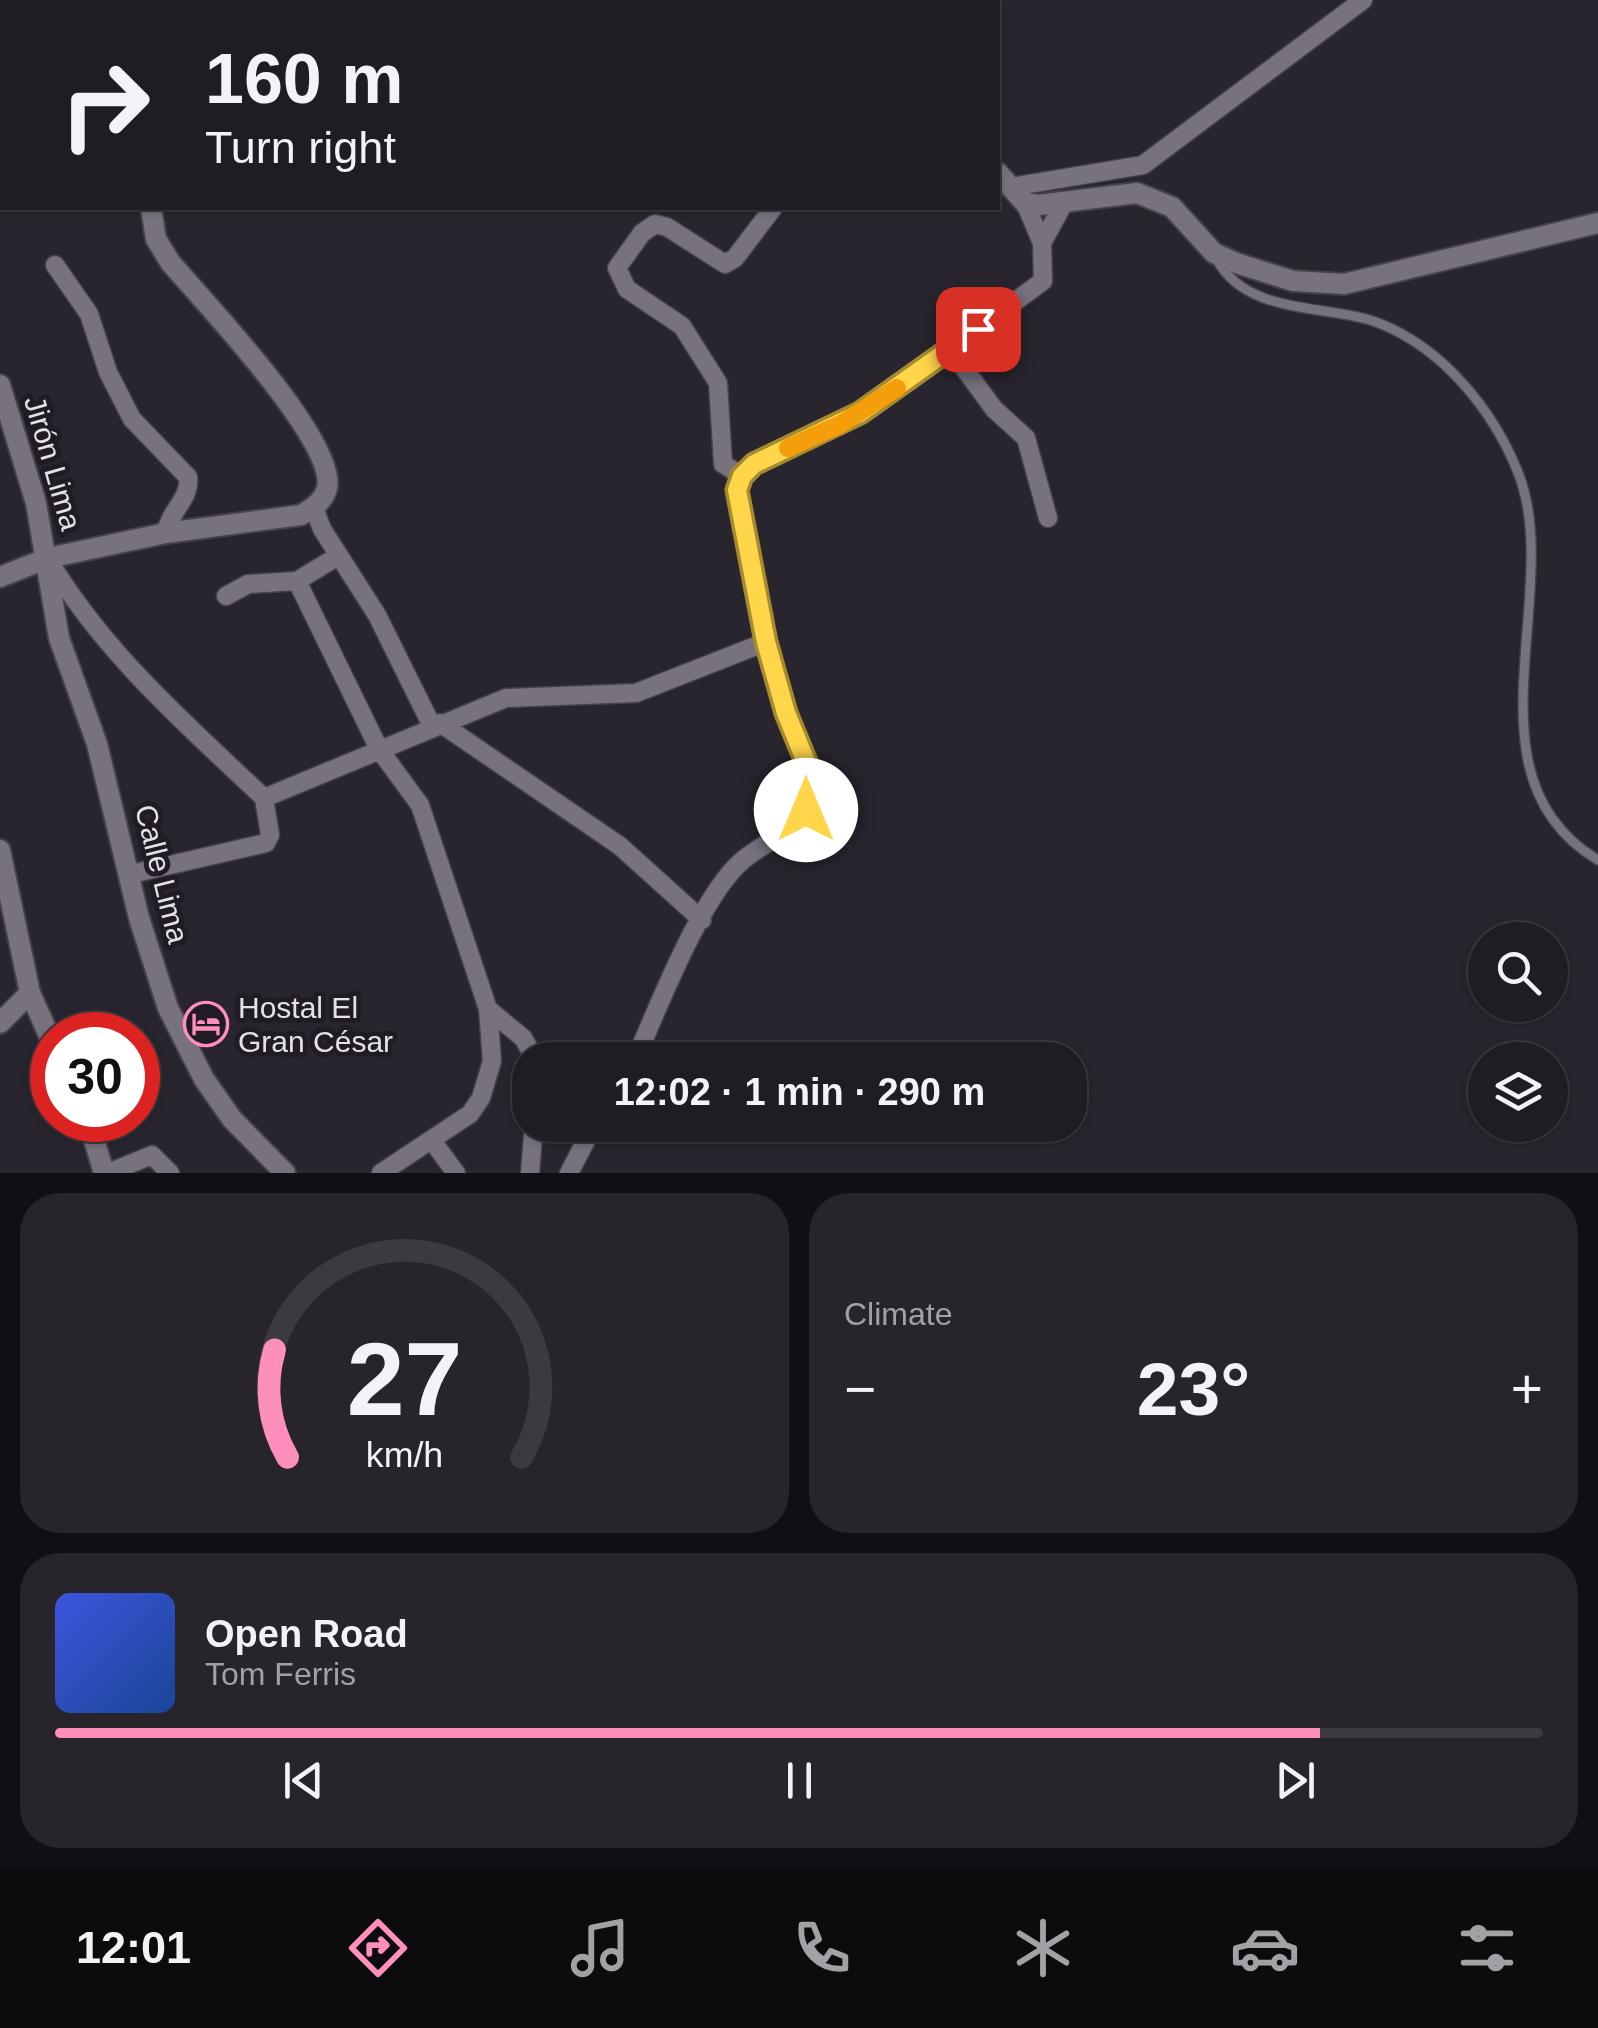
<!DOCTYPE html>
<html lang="en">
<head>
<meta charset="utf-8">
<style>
  :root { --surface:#1f1c23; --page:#27252b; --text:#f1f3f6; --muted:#a1a1a6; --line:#3c3a41; --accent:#fe8ebb }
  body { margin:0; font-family:Helvetica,sans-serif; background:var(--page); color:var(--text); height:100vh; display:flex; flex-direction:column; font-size:38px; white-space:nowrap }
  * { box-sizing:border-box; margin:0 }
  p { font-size:32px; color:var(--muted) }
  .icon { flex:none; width:55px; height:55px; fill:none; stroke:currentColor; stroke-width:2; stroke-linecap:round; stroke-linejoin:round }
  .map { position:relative; height:1173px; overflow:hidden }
  .details { display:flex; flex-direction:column; gap:20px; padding:20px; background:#110f13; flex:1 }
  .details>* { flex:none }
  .top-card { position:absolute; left:0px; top:0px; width:1000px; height:210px; box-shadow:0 2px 8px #0004,0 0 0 2px var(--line); background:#1f1c23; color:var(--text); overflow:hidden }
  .buttons { position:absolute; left:1468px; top:922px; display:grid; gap:20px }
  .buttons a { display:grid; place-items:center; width:100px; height:100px; border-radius:50%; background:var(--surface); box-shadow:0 2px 8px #0004,0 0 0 2px var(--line); font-size:50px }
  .speed { position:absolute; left:30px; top:1012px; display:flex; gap:20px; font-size:50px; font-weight:700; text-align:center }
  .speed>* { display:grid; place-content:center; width:130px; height:130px; border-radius:50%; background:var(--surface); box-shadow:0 2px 8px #0004,0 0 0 2px var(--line); line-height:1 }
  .speed .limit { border:15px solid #d22; background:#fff; color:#111 }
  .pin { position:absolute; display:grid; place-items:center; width:85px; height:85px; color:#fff; margin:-42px; border-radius:20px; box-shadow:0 5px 15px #0006 }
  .me { position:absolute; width:110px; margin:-55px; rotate:0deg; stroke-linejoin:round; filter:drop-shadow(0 0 8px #0008) }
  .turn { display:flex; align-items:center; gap:35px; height:210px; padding:0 40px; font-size:45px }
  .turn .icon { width:130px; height:130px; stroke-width:2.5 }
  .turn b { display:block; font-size:70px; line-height:85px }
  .big { font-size:75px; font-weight:800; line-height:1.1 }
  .details .card { flex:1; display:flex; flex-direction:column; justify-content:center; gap:15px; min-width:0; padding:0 35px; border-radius:40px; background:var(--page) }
  .details .dial { align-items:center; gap:0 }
  .dial svg { height:260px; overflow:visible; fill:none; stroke:var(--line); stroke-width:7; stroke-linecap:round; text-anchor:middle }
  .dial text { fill:var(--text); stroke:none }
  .song { display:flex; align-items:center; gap:30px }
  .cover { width:120px; height:120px; border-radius:15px; background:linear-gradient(135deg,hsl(230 70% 55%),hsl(220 70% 35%)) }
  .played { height:10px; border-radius:5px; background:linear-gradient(90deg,var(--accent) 85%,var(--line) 85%) }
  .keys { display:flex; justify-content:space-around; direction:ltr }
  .heat { display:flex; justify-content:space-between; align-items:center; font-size:55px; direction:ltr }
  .details .tiles { flex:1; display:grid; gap:20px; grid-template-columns:1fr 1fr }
  .card:last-child { grid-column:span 2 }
  .trip { position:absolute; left:512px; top:1042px; width:575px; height:100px; border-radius:40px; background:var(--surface); box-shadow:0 2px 8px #0004,0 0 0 2px var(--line); font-weight:800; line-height:100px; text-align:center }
  .tabs { display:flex; height:160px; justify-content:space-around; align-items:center; background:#0c0b0e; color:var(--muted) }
  .tabs .icon { width:70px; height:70px }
  .tabs .selected { color:var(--accent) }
  .tabs b { font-size:45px; color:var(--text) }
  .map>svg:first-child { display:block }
  .building { fill:#59337c; stroke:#847f8b; stroke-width:2.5 }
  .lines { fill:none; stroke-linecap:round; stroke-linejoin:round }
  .service-casing { stroke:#444149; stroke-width:12 }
  .minor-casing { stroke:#444149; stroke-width:21 }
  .tertiary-casing { stroke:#444149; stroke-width:24 }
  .service { stroke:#77727e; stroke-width:9 }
  .minor { stroke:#77727e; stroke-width:18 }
  .tertiary { stroke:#77727e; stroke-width:20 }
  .route-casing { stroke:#a68a30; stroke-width:25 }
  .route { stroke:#ffd54a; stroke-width:18 }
  .slow { stroke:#f59e0b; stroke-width:18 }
  .labels { text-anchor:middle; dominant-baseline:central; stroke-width:10; stroke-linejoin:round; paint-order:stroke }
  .street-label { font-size:30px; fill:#e4e1e7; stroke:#201b25 }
  .poi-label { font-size:30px; fill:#e4e1e7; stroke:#201b25; text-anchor:start }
</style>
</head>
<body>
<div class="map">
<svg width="1598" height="1173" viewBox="0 0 1598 1173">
  <rect width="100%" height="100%" fill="#29252f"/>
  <path class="building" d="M600 0H666L598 2Z
    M708 0H745L748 2H706Z"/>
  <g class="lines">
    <defs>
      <path id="service" d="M679 2 681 0
        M1217 260C1249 317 1328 303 1381 324 1443 349 1492 409 1517 470 1567 589 1458 777 1598 860"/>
      <path id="minor" d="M140 0 141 2
        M576 0 578 2
        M920 2 921 0
        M1011 187 1143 165 1363 0
        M1042 243 1064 203
        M55 265 89 314 108 372 132 419 188 477C191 499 169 511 166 533
        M950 349 994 409 1026 438 1048 518
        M742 476 723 464 718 383 682 326 627 289 617 268 642 233 655 224 667 227 725 264 735 258 773 208
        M314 508 322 529 377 615 432 726
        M48 559C104 653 185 723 264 798L506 698 636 693 766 642
        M297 581 379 749 420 805 488 1009 492 1061 481 1098 470 1114 381 1173
        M226 596 248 584 297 581 338 556
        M440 723 620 846 702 920
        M131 874 266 843 270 835 264 798
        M488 1009 523 1038 536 1060
        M635 1060C658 1008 701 895 743 860 764 842 801 829 809 799 816 772 799 745 789 720 760 648 751 566 737 490L742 476 754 463 841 424 879 401 1043 281 1042 243 1025 203
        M433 1142 456 1173
        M108 1173 152 1155 170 1173
        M530 1173 534 1125
        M569 1173 594 1125"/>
      <path id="tertiary" d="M832 0 835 2
        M163 2V0
        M998 173 1025 203 1038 205 1137 193 1172 207 1214 253 1236 263 1293 281 1344 284 1598 223
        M0 385 36 503 59 638 97 744 139 918 168 1008 204 1079 232 1119 285 1173
        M0 577 48 558 166 533 301 515C312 509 324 501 327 488 337 441 203 301 170 262L156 239 151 208
        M0 850 30 993 52 1042
        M0 1023 30 993
        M88 1120 104 1173"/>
    </defs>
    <use href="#service" class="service-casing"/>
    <use href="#minor" class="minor-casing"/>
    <use href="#tertiary" class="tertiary-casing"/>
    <use href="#service" class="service"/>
    <use href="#minor" class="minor"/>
    <use href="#tertiary" class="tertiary"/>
  </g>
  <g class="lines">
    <defs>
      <path id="route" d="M806 810 809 769 786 713 766 642 737 490 742 476 754 464 860 413 978 329"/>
    </defs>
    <use href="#route" class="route-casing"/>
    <use href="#route" class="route"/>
    <path class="slow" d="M788 448 841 424 897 388"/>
  </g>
  <defs>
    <symbol id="hotel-ring" viewBox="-11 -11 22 22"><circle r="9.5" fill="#201b25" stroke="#fe8ebb" stroke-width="1.5"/><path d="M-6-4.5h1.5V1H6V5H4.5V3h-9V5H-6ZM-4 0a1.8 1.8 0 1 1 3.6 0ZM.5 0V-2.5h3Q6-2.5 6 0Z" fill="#fe8ebb"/></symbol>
  </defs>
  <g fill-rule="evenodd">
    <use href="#hotel-ring" x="181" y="999" width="50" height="50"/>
  </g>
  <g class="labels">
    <g class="street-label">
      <text transform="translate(53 463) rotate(74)">Jirón Lima</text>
      <text transform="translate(162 874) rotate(76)">Calle Lima</text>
    </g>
    <g class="poi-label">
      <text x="238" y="1007">Hostal El<tspan x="238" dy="34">Gran César</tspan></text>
    </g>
  </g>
</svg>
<div class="buttons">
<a><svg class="icon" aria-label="search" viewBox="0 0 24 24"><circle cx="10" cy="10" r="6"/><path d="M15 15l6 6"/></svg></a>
<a><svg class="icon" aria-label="layers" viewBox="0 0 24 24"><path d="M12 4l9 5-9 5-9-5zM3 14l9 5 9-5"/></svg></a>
</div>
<div class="speed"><div class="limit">30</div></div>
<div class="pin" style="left:978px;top:329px;background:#d93025"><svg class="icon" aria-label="arrive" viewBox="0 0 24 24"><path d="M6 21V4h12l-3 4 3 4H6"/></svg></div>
<svg class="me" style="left:806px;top:810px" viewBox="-20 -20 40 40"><circle r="19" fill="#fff"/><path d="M0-13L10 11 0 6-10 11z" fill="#ffd54a"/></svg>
<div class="trip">12:02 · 1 min · 290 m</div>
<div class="top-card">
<div class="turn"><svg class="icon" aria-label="right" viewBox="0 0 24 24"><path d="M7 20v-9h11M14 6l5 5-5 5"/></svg><div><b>160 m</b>Turn right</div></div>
</div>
</div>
<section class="details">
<div class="tiles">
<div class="card dial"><svg viewBox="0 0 100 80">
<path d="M14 69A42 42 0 1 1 86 69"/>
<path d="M14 69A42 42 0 0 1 10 36" stroke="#fe8ebb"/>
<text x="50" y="56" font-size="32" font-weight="700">27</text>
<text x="50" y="72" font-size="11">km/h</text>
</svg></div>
<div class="card"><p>Climate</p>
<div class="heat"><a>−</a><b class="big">23°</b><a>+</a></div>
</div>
<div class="card">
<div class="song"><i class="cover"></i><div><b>Open Road</b><p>Tom Ferris</p></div></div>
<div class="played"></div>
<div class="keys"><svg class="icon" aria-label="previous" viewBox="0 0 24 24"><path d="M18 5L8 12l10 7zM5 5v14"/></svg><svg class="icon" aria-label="pause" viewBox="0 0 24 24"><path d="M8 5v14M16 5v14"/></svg><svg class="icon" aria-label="next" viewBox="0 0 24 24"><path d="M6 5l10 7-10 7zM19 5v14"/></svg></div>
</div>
</div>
</section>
<nav class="tabs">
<b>12:01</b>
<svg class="icon selected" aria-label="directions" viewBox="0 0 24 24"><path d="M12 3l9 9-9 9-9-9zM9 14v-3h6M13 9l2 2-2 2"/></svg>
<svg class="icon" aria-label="music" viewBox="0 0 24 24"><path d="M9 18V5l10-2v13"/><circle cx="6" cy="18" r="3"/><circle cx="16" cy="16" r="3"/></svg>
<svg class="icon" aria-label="phone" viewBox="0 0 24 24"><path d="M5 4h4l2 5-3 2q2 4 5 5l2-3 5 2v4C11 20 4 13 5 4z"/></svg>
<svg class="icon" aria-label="climate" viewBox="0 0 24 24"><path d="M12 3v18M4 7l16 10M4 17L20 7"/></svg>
<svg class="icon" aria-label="car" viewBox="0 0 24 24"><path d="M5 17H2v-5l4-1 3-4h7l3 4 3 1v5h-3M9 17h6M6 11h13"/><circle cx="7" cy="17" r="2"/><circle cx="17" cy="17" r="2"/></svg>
<svg class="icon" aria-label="filters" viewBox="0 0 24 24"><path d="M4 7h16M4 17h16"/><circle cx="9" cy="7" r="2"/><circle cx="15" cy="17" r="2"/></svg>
</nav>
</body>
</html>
